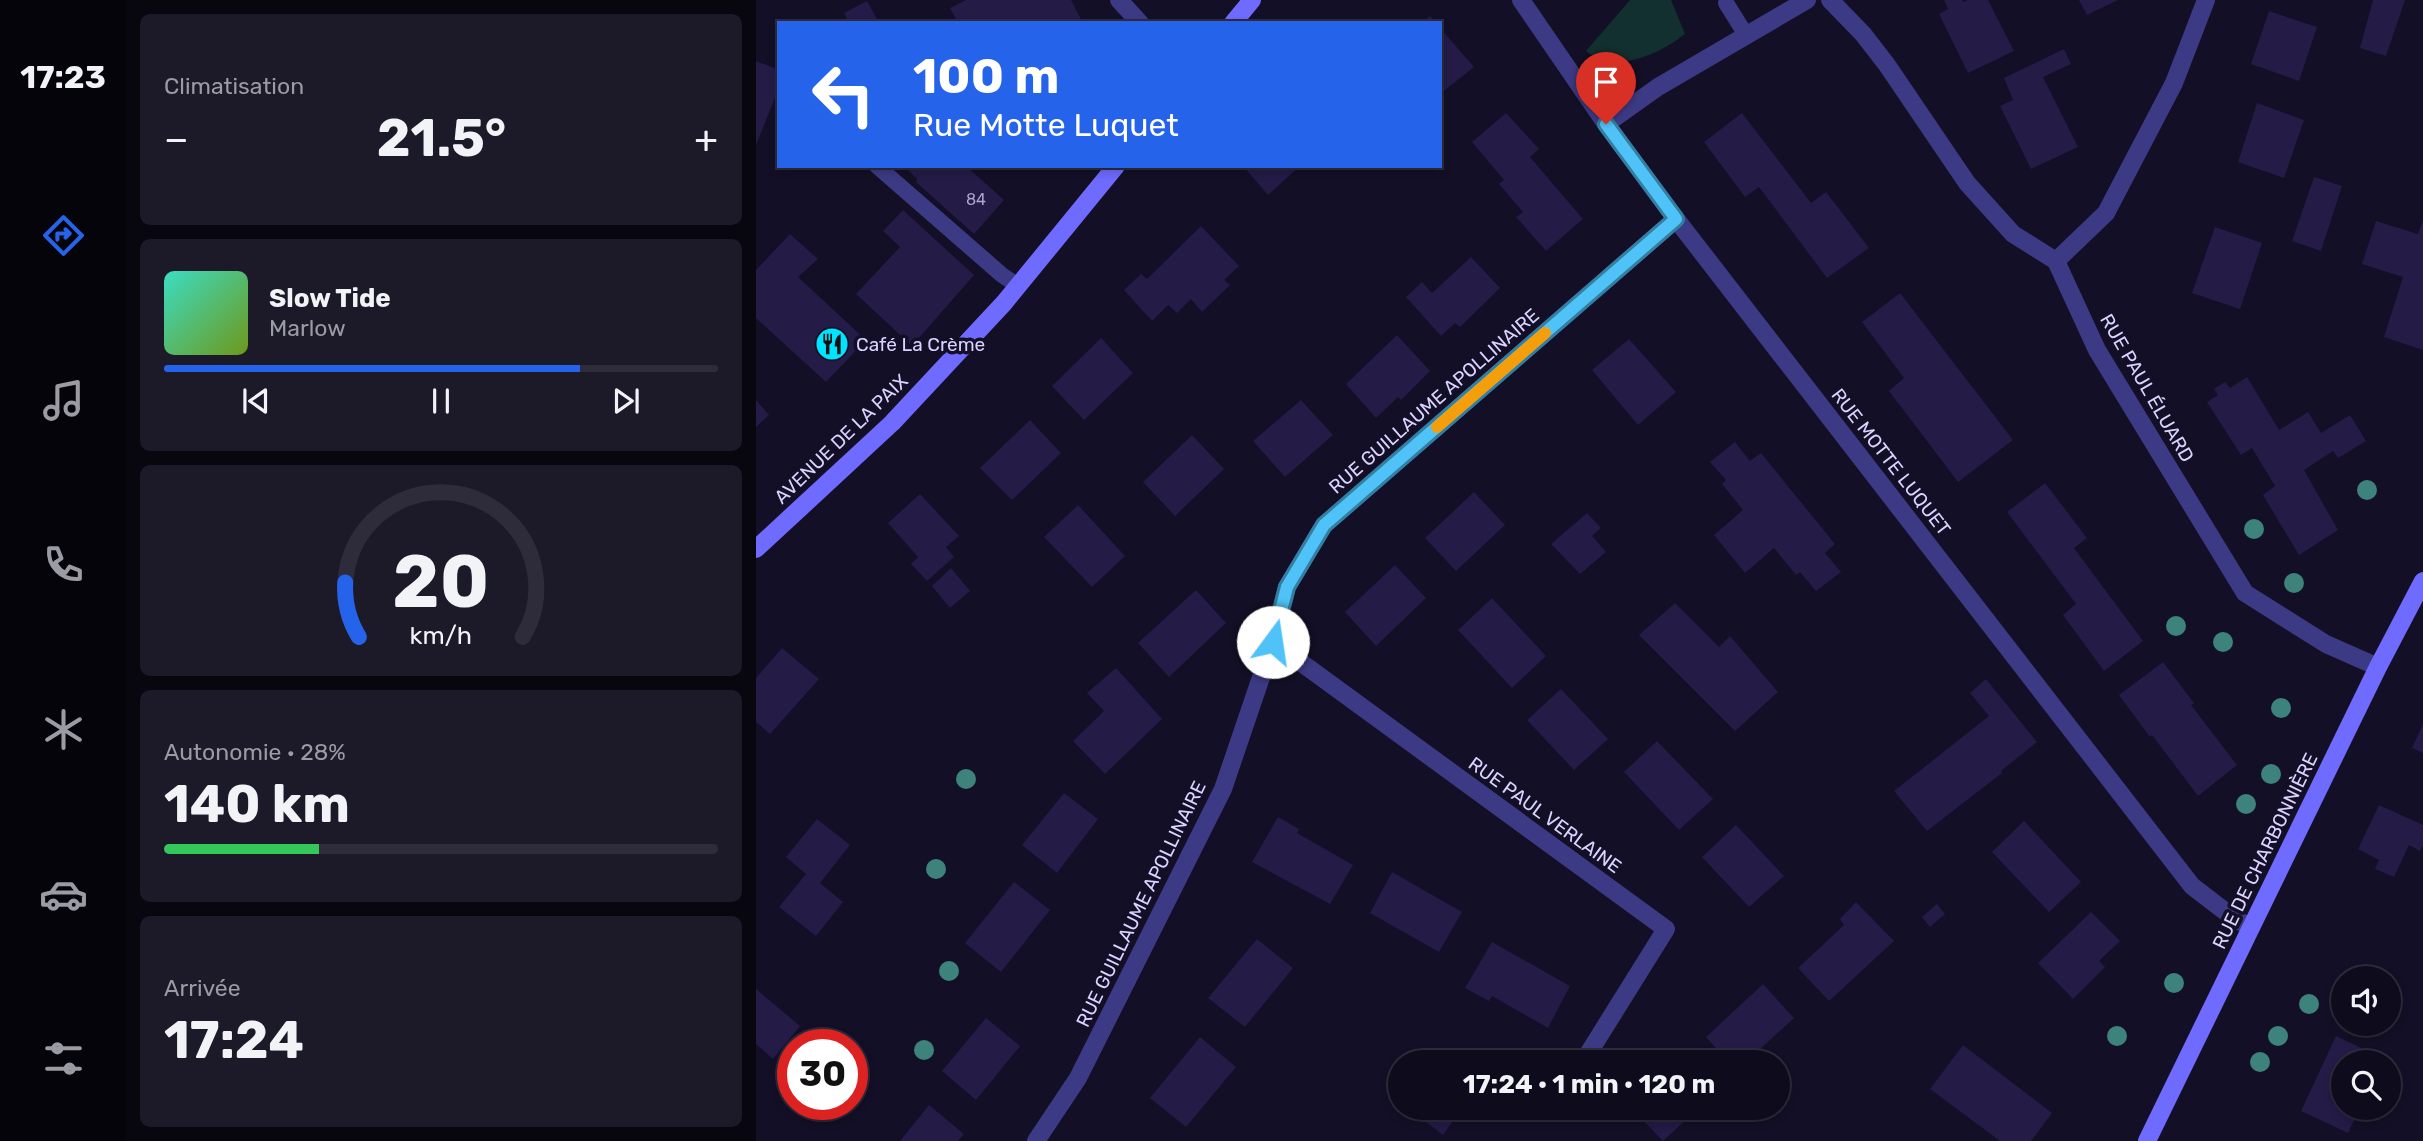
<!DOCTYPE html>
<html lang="fr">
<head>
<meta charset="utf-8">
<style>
  :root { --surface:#0e0b1c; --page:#1c1929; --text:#f1f3f6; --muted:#9b9ba3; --line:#2e2b3b; --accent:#2563eb }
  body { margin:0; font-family:Rubik,sans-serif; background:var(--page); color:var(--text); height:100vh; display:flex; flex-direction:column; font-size:26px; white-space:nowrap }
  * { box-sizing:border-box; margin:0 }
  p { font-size:23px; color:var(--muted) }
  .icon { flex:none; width:38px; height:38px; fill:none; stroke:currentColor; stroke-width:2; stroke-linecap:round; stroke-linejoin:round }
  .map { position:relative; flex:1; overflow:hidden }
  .drawer { display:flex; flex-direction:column; gap:14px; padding:14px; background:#08060f; width:630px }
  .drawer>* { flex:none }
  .guide { position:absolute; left:21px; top:21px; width:665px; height:147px; border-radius:0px; box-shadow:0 4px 10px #0003,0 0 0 2px var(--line); background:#2563eb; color:#fff; overflow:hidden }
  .buttons { position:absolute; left:1575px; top:966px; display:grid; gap:14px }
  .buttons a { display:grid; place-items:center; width:70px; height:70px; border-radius:50%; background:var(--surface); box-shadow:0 4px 10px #0003,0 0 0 2px var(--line); font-size:35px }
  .speed { position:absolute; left:21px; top:1029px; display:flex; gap:14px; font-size:35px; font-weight:700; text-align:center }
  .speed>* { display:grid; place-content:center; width:91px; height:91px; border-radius:50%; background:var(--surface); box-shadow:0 4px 10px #0003,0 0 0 2px var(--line); line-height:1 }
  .speed .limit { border:10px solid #d22; background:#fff; color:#111 }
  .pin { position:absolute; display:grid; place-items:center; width:60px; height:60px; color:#fff; margin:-72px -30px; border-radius:50% 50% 50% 0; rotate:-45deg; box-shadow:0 0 7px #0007 }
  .pin .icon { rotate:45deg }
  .me { position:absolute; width:77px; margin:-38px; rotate:14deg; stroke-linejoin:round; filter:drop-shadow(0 0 5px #0008) }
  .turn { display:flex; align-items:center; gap:24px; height:147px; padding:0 21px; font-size:32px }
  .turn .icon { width:91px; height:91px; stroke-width:2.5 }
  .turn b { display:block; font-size:49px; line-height:60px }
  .big { font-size:52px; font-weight:700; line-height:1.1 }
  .drawer .card { flex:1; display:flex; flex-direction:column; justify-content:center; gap:10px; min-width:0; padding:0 24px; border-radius:10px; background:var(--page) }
  .drawer .dial { align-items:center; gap:0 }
  .dial svg { height:182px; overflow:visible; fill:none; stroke:var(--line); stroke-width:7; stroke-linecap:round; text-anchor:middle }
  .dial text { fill:var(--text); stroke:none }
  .song { display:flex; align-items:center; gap:21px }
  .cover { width:84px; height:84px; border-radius:10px; background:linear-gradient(135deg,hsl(170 70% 55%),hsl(80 70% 35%)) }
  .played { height:7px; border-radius:4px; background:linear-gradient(90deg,var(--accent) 75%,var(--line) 75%) }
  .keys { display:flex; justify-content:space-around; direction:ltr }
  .heat { display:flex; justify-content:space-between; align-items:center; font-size:38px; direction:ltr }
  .charge { height:10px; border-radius:5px; background:linear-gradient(90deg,#34c759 28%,var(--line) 0) }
  .trip { position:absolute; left:632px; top:1050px; width:402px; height:70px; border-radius:35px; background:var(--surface); box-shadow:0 4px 10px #0003,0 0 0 2px var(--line); font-weight:700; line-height:70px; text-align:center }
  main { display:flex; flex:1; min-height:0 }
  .tabs { display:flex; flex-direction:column; width:126px; justify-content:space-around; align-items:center; background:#06040b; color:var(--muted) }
  .tabs .icon { width:49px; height:49px }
  .tabs .selected { color:var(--accent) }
  .tabs b { font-size:32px; color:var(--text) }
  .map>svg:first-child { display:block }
  .green { fill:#12302f }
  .building { fill:#241b47 }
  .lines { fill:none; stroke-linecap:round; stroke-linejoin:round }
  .lane { stroke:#3d3a85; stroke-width:16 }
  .street { stroke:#3d3a85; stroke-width:18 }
  .secondary { stroke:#6f6bff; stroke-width:18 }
  .tree { fill:#3d827b }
  .route-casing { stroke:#337fa1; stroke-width:18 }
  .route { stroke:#4fc3f7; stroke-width:12 }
  .slow { stroke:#f59e0b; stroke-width:12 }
  .labels { text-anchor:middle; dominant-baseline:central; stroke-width:7; stroke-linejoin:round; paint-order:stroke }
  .number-label { font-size:16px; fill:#aca6d1 }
  .poi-label { font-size:19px; fill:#d9d4ff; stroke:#130f26; text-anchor:start }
  .street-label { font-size:19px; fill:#d9d4ff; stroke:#130f26 }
</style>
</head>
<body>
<main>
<nav class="tabs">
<b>17:23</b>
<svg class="icon selected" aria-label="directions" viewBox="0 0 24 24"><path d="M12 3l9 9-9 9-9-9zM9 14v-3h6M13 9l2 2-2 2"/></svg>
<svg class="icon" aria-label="music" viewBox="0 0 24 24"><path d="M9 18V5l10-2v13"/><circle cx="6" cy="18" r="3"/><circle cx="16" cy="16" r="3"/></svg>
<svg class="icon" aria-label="phone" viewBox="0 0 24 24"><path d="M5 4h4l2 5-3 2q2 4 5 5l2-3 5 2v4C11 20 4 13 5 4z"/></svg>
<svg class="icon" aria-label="climate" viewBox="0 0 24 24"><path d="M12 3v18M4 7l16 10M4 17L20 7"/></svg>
<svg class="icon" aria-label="car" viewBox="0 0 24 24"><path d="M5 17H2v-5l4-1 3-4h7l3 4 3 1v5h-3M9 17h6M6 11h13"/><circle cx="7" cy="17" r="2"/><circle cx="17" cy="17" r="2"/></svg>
<svg class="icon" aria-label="filters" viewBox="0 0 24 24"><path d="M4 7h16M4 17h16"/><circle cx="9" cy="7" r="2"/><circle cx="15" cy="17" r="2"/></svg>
</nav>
<section class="drawer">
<div class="card"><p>Climatisation</p>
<div class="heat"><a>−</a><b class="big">21.5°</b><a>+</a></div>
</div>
<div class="card">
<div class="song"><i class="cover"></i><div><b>Slow Tide</b><p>Marlow</p></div></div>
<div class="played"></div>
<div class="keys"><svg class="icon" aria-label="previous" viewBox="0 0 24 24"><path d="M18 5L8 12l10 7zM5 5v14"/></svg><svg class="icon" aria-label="pause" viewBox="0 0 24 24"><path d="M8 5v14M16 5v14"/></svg><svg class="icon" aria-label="next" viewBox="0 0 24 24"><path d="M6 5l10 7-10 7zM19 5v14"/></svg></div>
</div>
<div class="card dial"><svg viewBox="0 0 100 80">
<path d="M14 69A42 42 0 1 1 86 69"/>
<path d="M14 69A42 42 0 0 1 8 45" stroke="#2563eb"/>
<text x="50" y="56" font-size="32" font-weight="700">20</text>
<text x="50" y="72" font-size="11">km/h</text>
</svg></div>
<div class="card"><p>Autonomie · 28%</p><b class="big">140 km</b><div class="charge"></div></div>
<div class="card"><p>Arrivée</p><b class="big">17:24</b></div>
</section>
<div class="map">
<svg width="1667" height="1141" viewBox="0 0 1667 1141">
  <rect width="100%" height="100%" fill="#130f26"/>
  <path class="green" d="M874 0H915L929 34C904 54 858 75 830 51Z"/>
  <path class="building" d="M210 0H315L327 23H202L194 8Z
    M1188 0H1206L1207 2 1212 0H1232L1258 51 1212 73 1183 14 1192 9Z
    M1323 0H1362L1331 15Z
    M1617 0H1649L1630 56 1604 48Z
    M111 1 123 23H82L91 18 88 13Z
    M1513 11 1561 27 1543 81 1495 64Z
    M674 16 680 23H666Z
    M684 28 718 67 684 94Z
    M1308 49 1315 64 1287 77 1322 147 1275 169 1244 106 1257 100 1248 78Z
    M0 61 23 70V88L0 145Z
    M1501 103 1548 120 1528 178 1482 162Z
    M750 113 783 149 774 157 827 219 790 251 760 217 767 212 743 184 748 180 716 142Z
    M986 113 1055 203 1070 192 1113 248 1071 278 1003 187 989 197 948 142Z
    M148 166H210L248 200 218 234 160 182 161 179Z
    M487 166H544L512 195Z
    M1558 177 1586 186 1565 251 1536 241Z
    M147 210 218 275 156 346 100 294 144 247 127 231Z
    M1667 220V350L1628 337 1647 277 1606 264 1620 221 1662 234Z
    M445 226 483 266 468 280 474 285 446 312 435 299 421 313 412 305 396 321 368 290 385 274 391 279Z
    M1459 227 1506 243 1484 309 1436 293Z
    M34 234 62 259 42 277 110 340 70 382 0 318V270Z
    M715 257 744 288 704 327 699 323 685 336 650 297 666 282 676 293Z
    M1144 293 1257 440 1202 482 1133 391 1148 378 1106 322Z
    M641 335 674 371 645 400 642 397 620 418 590 384Z
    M345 338 377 373 328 420 296 386Z
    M873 339 920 392 882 425 836 370Z
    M1491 377 1523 430 1552 412 1565 433 1594 415 1610 441 1582 458 1577 451 1548 470 1582 530 1543 555 1507 495 1519 486 1496 448 1485 455 1451 402 1462 395 1458 389 1469 382 1474 388Z
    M0 400 13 415 0 427Z
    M545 400 577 435 529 477 497 441Z
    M274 420 305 453 256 500 224 468Z
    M436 435 468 469 419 516 387 482Z
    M979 442 994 461 1005 453 1079 544 1069 553 1085 572 1060 591 1044 572 1040 575 1018 548 989 573 958 535 987 510 966 484 970 480 954 462Z
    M1289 483 1331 538 1318 548 1387 641 1348 671 1307 615 1320 604 1251 512Z
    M718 492 749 525 700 571 669 538Z
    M164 494 203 536 190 547 198 557 171 581 155 564 162 557 132 523Z
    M322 505 369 556 336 587 288 537Z
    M831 513 845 528 836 536 850 552 824 574 795 544Z
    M639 565 670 598 620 646 589 612Z
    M195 568 214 591 194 608 176 586Z
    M440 590 470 623 413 677 382 643Z
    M736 598 790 656 756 688 702 630Z
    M919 603 963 647 974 636 1022 692 979 731 883 635Z
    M26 648 63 679 14 734 0 722V678Z
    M1407 662 1438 703 1435 705 1481 765 1442 796 1396 735 1394 737 1363 695Z
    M360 668 406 719 349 774 317 741 348 711 331 693Z
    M1230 679 1281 742 1245 771 1246 773 1171 831 1138 791 1233 716 1214 693Z
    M805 689 852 739 818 770 771 720Z
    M1667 724V753L1656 748Z
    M901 741 957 799 923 830 868 772Z
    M308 793 342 819 301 873 266 845Z
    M1623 805 1667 825V845L1664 851 1653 845 1638 877 1619 869 1623 860 1602 849Z
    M522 817 543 829 541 833 597 865 574 904 496 862Z
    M61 819 94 845 64 883 87 902 60 936 23 907 50 874 30 857Z
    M1268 821 1325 882 1293 912 1236 852Z
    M980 825 1028 876 993 907 946 857Z
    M636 872 706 912 683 952 614 913Z
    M258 882 294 910 245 972 209 943Z
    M1100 902 1138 941 1073 1001 1042 968 1088 925 1084 919Z
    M1181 904 1189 914 1174 927 1166 917Z
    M1335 912 1364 941 1343 961 1349 967 1317 999 1282 963Z
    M501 939 537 968 489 1027 452 998Z
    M736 942 814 986 792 1028 736 996 733 1001 709 988Z
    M1007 984 1038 1018 990 1062H972L950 1037Z
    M0 989 44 1026 17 1059 0 1044Z
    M230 1018 264 1046 220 1100 186 1071Z
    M1580 1036 1627 1058 1625 1062H1587V1108H1604L1592 1133 1545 1111Z
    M444 1037 480 1067 430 1127 394 1098Z
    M1207 1045 1296 1113 1275 1141H1244L1174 1089Z
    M683 1053 695 1062H676Z
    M173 1105 208 1134 202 1141H144Z
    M652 1108H706L687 1135Z
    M877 1108H943L907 1141 876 1109Z"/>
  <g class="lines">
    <path class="lane" d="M970 3 990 35
      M121 166 246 275 262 286"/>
    <path class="street" d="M363 0 384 23
      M765 0 850 124 920 219 1436 886 1479 919 1495 927
      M1074 0 1107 34 1131 65 1211 183 1257 234 1300 261 1341 350 1489 593 1570 644 1622 667
      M850 124 902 87 1051 0
      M1300 261 1350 213 1418 83 1450 0
      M517 642 910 929 827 1062
      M280 1141 322 1078 467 789 517 642 531 587 568 525 920 219"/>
    <path class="secondary" d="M477 23 496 0
      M0 549 136 423 248 303 360 166
      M1391 1141 1622 667 1667 581"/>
  </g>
  <g class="tree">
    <circle cx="1611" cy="490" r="10"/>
    <circle cx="1498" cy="529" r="10"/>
    <circle cx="1538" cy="583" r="10"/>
    <circle cx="1420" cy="626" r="10"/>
    <circle cx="1467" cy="642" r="10"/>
    <circle cx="1525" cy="708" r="10"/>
    <circle cx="1515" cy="774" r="10"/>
    <circle cx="210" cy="779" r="10"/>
    <circle cx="1490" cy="804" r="10"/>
    <circle cx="180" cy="869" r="10"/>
    <circle cx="193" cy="971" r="10"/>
    <circle cx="1418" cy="983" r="10"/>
    <circle cx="1553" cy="1004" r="10"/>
    <circle cx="1361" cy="1036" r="10"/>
    <circle cx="1522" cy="1036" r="10"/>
    <circle cx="168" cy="1050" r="10"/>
    <circle cx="1504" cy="1062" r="10"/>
  </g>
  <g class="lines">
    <defs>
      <path id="route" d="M517 642 531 587 568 525 920 219 850 124"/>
    </defs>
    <use href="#route" class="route-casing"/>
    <use href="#route" class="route"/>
    <path class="slow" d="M681 427 789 333"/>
  </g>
  <defs>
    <symbol id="restaurant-disc" viewBox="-11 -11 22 22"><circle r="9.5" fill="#00e5ff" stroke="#130f26"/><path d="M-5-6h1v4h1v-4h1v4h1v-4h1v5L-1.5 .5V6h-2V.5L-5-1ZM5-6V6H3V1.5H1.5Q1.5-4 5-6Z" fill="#111"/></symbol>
  </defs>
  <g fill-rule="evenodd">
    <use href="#restaurant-disc" x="57" y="325" width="38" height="38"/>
  </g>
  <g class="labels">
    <g class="number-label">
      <text x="220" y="199">84</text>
    </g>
    <g class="poi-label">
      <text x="100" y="344">Café La Crème</text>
    </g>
    <g class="street-label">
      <text transform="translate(1391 388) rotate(60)">RUE PAUL ÉLUARD</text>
      <text transform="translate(678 401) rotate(-41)">RUE GUILLAUME APOLLINAIRE</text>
      <text transform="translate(85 439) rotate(-44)">AVENUE DE LA PAIX</text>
      <text transform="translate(1135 462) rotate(52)">RUE MOTTE LUQUET</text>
      <text transform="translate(789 815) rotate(36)">RUE PAUL VERLAINE</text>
      <text transform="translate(1509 851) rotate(-64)">RUE DE CHARBONNIÈRE</text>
      <text transform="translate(385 904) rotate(-64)">RUE GUILLAUME APOLLINAIRE</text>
    </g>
  </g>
</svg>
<div class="buttons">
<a><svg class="icon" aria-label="sound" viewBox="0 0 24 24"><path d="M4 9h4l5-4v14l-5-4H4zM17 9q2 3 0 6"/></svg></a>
<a><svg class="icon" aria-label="search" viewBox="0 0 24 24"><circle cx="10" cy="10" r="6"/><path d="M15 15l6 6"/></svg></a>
</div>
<div class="speed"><div class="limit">30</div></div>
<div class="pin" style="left:850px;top:124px;background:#d93025"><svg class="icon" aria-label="arrive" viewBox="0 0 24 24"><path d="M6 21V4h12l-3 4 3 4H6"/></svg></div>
<svg class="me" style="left:517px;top:642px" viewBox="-20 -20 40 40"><circle r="19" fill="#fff"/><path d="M0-13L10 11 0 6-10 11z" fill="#4fc3f7"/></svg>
<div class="trip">17:24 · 1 min · 120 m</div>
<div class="guide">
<div class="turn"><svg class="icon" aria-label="left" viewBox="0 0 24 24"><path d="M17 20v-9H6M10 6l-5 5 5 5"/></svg><div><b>100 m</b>Rue Motte Luquet</div></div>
</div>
</div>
</main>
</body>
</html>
